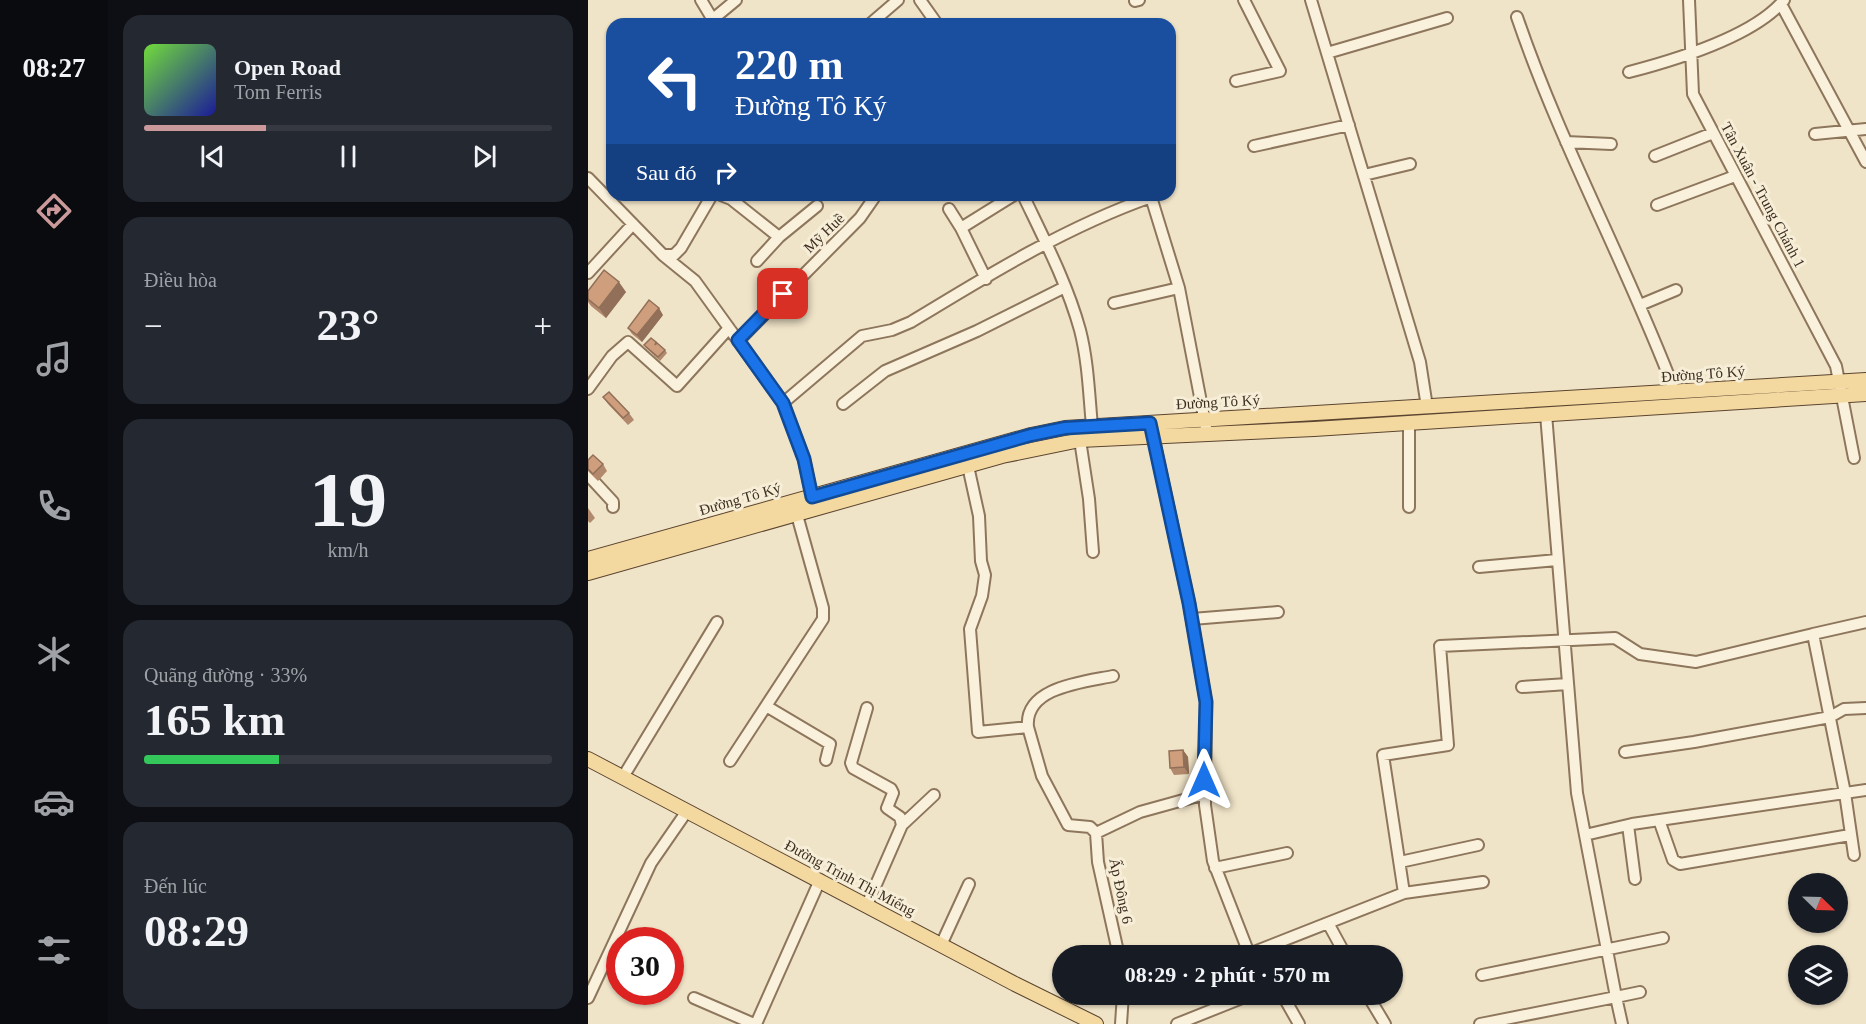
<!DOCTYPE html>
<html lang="vi">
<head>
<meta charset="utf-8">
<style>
  :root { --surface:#171b24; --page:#242831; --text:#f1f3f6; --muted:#9ea1a6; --line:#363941; --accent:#cc999b }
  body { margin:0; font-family:Georgia,serif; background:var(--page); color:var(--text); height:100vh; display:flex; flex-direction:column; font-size:22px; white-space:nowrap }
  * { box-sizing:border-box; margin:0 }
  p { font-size:20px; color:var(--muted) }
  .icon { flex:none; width:33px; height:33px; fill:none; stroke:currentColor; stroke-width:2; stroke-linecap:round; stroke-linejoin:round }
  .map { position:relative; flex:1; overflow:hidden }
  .side { display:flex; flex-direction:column; gap:15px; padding:15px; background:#0d0f14; width:480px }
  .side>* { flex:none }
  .hud { position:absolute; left:18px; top:18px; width:570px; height:183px; border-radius:18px; box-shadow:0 2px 4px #0004; background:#1a4fa0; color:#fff; overflow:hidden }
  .needle { width:39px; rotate:113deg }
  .controls { position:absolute; left:1200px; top:873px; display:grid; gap:12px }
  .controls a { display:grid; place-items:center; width:60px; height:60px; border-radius:50%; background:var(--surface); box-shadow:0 2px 4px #0004; font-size:30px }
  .speed { position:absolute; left:18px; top:927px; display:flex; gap:12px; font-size:30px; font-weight:700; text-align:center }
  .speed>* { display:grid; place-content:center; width:78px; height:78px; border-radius:50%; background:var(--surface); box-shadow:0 2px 4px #0004; line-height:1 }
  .speed .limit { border:9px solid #d22; background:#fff; color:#111 }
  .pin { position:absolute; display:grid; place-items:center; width:51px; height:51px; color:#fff; margin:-26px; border-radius:12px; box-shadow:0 3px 9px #0006 }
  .me { position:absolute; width:66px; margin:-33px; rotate:0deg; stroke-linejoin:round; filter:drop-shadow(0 0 4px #0008) }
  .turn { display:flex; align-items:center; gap:21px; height:126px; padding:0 30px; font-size:27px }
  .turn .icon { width:78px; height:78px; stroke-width:2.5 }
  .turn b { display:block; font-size:42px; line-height:51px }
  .then { display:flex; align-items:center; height:57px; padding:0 30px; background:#0003; gap:12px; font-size:22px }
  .big { font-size:45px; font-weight:700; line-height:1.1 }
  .side .widget { flex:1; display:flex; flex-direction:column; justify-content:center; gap:9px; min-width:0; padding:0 21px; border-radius:18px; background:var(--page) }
  .side .dial { align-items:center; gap:0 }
  .dial b { font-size:78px; line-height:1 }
  .song { display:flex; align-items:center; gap:18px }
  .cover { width:72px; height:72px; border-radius:9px; background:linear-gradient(135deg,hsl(100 70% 55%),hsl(240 70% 35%)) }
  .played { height:6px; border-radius:3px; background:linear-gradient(90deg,var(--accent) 30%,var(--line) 30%) }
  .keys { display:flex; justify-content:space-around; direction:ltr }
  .heat { display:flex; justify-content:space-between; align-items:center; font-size:33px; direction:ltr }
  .charge { height:9px; border-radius:4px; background:linear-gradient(90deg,#34c759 33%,var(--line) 0) }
  .trip { position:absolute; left:464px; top:945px; width:351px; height:60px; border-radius:30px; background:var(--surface); box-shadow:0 2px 4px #0004; font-weight:700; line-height:60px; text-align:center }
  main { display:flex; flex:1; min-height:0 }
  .menu { display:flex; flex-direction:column; width:108px; justify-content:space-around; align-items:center; background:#090b0e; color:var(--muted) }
  .menu .icon { width:42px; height:42px }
  .menu .current { color:var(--accent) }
  .menu b { font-size:27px; color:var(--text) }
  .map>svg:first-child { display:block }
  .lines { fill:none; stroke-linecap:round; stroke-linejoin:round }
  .minor-casing { stroke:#8d765c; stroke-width:14 }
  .major-casing { stroke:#5b4430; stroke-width:16 }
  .minor { stroke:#faf1dc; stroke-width:10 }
  .major { stroke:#f3d9a0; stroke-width:14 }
  .wall { fill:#b2896c }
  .shaded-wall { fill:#916f58 }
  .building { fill:#cf9f7d; stroke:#916f58; stroke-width:1.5 }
  .route-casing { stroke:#114b97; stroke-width:15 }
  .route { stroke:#1a73e8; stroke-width:10 }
  .labels { text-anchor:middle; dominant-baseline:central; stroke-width:6; stroke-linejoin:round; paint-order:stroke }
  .street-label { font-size:15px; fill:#3d2e20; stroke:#f7eed8 }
</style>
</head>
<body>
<main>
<nav class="menu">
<b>08:27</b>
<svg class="icon current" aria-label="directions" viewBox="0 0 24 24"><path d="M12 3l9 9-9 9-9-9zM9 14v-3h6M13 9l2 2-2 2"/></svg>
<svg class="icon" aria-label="music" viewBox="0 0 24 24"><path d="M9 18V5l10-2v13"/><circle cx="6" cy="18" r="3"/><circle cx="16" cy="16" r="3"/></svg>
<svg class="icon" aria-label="phone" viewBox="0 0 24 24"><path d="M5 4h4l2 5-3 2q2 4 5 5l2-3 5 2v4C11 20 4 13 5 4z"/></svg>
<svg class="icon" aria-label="climate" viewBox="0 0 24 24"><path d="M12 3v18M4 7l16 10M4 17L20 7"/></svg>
<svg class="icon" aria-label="car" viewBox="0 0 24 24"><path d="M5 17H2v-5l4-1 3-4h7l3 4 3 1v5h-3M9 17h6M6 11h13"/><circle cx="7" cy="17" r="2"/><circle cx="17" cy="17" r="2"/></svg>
<svg class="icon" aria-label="filters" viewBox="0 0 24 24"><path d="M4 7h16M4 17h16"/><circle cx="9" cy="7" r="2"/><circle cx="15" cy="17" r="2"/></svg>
</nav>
<section class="side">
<div class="widget">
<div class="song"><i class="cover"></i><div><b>Open Road</b><p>Tom Ferris</p></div></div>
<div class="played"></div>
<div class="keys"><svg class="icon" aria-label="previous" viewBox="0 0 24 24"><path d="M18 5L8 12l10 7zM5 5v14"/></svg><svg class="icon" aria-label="pause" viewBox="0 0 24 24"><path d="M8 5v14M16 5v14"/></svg><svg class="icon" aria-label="next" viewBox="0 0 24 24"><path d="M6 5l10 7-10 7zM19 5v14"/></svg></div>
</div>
<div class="widget"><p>Điều hòa</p>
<div class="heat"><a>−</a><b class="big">23°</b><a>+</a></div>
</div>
<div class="widget dial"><b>19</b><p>km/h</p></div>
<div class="widget"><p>Quãng đường · 33%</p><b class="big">165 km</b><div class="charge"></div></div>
<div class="widget"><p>Đến lúc</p><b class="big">08:29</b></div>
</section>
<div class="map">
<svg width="1278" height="1024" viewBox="0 0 1278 1024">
  <rect width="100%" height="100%" fill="#f0e4c8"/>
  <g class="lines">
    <defs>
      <path id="minor" d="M113 0 125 20
        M332 0 349 24
        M723 0 832 362 839 407
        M1101 0 1105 94 1248 366 1266 458
        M547 1 551 0
        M1193 4 1278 162
        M929 17C973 146 1039 265 1087 392
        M119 24 148 0
        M282 24 310 0
        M739 53 859 18
        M1041 72C1087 60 1166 36 1196 0
        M648 81 692 71 656 0
        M1227 134 1278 129
        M978 142 1023 144
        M666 146 761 125
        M1067 156 1125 133
        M776 175 822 164
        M0 178 75 255 107 281 195 403 216 459 224 497
        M133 195 143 199 191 237 229 206
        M435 195C456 239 479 283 492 330 500 361 501 394 504 426
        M1069 205 1147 176
        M361 209 373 228
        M75 255H86L93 248 124 195
        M169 261 191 237
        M0 273 45 224
        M398 279 373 228 426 195
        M526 303 591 288
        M1052 305 1088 290
        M150 341 272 218 288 195
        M0 389 24 356 40 342 89 386 141 328
        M195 403 274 336 304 330 323 322C400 275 478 227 563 197L591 288 619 433
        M255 404 297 371 389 331 477 287
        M958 414 989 793 997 835
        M821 423V507
        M565 436 601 603 618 702 617 805 625 861 662 956
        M492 440 501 499 505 552
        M380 466 391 516 393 561 397 575 394 596 382 629 390 732 440 727 454 776 480 825 502 827 508 833
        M0 475 25 502V507
        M891 567 969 560
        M604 619 690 612
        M1225 634 1278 622
        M934 687 980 684
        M178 706 242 744 238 760
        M440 727C436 687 496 682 525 676
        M1037 752 1106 742 1242 717 1256 709 1278 708
        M142 761 235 619V608L209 515
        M35 777 129 622
        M1071 820 1085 860 1092 864 1262 835
        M314 825 346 795
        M1040 825 1047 879
        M508 833 510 862 531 956
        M508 833 552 812 617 794
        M812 862 890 845
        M627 868 699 853
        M816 893 895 882
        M279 905 314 825 312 817 299 808 305 793 303 789 265 768 263 763 279 708
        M740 923 758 956
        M353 945 381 884
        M661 954 816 893 795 755 860 745 852 646 1027 638 1052 654 1108 662 1225 634 1257 793 1266 855
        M894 975 1075 938
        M694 994 711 1024
        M779 994 797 1024
        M0 998 63 863 99 811
        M106 998 166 1024
        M168 1024 232 880
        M533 1024 535 994
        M589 1024 664 994
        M892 1024 1028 997 997 835 1044 824 1278 790
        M1034 1024 1028 997 1052 992"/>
      <path id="major" d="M0 559 443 435 477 428 1278 380
        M0 573 414 456 492 440 726 429 1278 394
        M0 759 427 984 508 1024"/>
    </defs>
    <use href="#minor" class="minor-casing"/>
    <use href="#major" class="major-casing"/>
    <use href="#minor" class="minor"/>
    <use href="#major" class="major"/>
  </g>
  <path class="wall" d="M0 291 38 292 18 318 3 306 0 302Z
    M75 315 54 342 44 334 40 328Z
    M69 343 77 350 79 353 72 361 58 348 56 345Z
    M15 397 41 413 46 420 40 425 20 404Z
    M0 460 15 464 19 471 10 481 0 471Z
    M0 508 7 518 2 523 0 521Z
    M595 750 600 757 601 774 586 775 582 768Z"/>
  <path class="shaded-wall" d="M31 282 38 292 18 318 11 308Z
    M71 308 75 315 54 342 49 335Z
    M595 750 600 757 601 774 596 767Z"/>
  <path class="building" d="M16 270 31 282 11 308 0 299V291Z
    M61 300 71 308 49 335 40 328Z
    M63 338 68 342 67 345 69 343 77 350 70 357 56 345Z
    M21 392 41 413 35 418 15 397Z
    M5 455 15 464 5 474 0 469V460Z
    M595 750 596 767 582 768 581 751Z"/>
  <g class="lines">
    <defs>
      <path id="route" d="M195 294 150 340 195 403 216 459 224 497 443 435 477 428 562 423 601 603 618 702 616 780"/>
    </defs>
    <use href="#route" class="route-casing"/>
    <use href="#route" class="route"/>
  </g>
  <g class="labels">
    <g class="street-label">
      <text transform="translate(1175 195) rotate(62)">Tân Xuân - Trung Chánh 1</text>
      <text transform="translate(236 233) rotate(-44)">Mỹ Huề</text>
      <text transform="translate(1115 374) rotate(-4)">Đường Tô Ký</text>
      <text transform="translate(630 402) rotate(-3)">Đường Tô Ký</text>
      <text transform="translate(152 499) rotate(-16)">Đường Tô Ký</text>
      <text transform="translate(262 878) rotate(28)">Đường Trịnh Thị Miếng</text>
      <text transform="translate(533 891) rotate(78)">Ấp Đông 6</text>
    </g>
  </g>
</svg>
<div class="controls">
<a><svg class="needle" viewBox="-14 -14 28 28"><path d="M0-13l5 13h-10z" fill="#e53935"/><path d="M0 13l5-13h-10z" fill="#9ea1a6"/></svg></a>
<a><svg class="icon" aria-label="layers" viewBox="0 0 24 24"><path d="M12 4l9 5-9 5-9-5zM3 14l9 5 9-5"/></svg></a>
</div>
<div class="speed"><div class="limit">30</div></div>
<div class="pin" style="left:195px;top:294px;background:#d93025"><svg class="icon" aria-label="arrive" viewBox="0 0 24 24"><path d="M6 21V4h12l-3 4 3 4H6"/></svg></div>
<svg class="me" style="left:616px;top:780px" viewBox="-20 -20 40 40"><path d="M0-17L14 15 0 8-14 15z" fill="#1a73e8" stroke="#fff" stroke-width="4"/></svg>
<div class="trip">08:29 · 2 phút · 570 m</div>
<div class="hud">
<div class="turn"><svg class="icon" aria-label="left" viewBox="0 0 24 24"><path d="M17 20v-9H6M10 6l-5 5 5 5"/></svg><div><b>220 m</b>Đường Tô Ký</div></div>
<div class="then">Sau đó<svg class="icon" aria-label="right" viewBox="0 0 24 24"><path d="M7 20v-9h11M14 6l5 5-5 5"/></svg></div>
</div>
</div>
</main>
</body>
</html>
